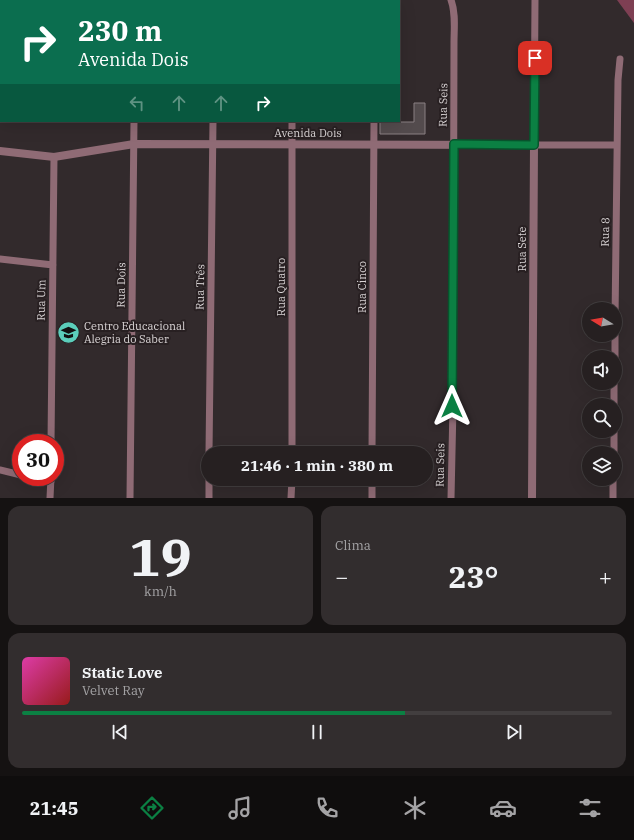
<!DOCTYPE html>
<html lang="pt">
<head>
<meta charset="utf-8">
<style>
  :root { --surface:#262021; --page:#322d2e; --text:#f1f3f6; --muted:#a4a3a5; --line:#423e3f; --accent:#0b8043 }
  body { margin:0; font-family:"IBM Plex Serif",serif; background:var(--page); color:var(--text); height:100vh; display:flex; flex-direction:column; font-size:15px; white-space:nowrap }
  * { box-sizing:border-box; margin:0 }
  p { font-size:13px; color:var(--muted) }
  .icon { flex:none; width:22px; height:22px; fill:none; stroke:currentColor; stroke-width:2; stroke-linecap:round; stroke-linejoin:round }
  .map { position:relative; height:498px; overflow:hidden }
  .drawer { display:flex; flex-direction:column; gap:8px; padding:8px; background:#151212; flex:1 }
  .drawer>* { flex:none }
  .hud { position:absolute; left:0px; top:0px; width:400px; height:122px; box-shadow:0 4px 16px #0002,0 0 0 1px var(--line); background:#0b6e4f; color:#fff; overflow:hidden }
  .needle { width:26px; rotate:281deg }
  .buttons { position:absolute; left:582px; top:302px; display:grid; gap:8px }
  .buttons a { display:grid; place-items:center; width:40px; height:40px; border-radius:50%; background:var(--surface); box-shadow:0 4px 16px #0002,0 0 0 1px var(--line); font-size:20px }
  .speed { position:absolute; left:12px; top:434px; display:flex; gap:8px; font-size:20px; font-weight:700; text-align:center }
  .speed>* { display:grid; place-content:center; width:52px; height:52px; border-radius:50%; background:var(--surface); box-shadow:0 4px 16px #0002,0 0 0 1px var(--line); line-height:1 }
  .speed .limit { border:6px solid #d22; background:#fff; color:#111 }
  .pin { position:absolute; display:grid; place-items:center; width:34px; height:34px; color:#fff; margin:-17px; border-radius:8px; box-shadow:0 2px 6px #0006 }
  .me { position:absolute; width:44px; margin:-22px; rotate:0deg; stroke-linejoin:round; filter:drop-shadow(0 0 3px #0008) }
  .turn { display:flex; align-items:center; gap:14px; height:84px; padding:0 12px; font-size:18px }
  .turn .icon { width:52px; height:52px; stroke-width:2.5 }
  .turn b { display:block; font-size:28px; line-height:34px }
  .lanes { display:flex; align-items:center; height:38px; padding:0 12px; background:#0003; justify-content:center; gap:20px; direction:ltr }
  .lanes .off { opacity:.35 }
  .big { font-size:30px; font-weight:700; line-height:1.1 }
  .drawer .tile { flex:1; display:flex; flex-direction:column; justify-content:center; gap:6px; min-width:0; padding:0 14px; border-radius:12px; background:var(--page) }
  .drawer .dial { align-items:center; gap:0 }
  .dial b { font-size:52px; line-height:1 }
  .song { display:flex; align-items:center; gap:12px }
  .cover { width:48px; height:48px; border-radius:6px; background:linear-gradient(135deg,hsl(320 70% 55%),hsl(0 70% 35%)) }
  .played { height:4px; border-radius:2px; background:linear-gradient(90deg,var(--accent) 65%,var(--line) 65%) }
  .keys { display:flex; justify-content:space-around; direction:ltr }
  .heat { display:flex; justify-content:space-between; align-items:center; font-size:22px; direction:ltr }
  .drawer .tiles { flex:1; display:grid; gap:8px; grid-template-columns:1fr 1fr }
  .tile:last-child { grid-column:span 2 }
  .trip { position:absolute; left:201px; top:446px; width:232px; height:40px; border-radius:20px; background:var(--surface); box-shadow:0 4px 16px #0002,0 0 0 1px var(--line); font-weight:700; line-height:40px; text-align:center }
  .tabs { display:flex; height:64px; justify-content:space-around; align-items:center; background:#0f0d0d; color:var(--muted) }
  .tabs .icon { width:28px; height:28px }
  .tabs .selected { color:var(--accent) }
  .tabs b { font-size:18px; color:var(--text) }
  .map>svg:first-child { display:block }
  .green { fill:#7e3f53 }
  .building { fill:#534b4d; stroke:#8a8083 }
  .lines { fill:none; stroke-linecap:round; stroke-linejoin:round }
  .minor { stroke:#8f6b75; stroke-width:7 }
  .tertiary { stroke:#8f6b75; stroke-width:8 }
  .route-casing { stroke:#07532c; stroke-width:10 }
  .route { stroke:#0b8043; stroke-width:7 }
  .labels { text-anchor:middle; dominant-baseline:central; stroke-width:4; stroke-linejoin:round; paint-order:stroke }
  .street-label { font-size:11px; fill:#dad5d6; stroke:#282022 }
  .poi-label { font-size:11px; fill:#dad5d6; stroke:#282022; text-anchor:start }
</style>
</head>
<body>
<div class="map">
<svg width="634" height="498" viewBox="0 0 634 498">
  <rect width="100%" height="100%" fill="#322a2c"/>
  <path class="green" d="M617 0H634V23Z"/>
  <path class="building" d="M414 103H425V134H380V121H391V122H414Z"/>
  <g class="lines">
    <path class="minor" d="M131 0V1
      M213 0V1
      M535 0 534 145H617
      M292 1V0
      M0 259 53 265
      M615 319 618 80 620 59
      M615 357V335
      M614 405V383
      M51 443 54 157
      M209 453 213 121
      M292 453V121
      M372 453 374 121
      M614 453V431
      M0 470 21 475
      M28 477 51 482
      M50 498 51 477
      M130 498 134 121
      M209 498V479
      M291 498 292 479
      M372 498V479
      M451 498 453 406 454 42C454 29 456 13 451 0
      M613 498V479"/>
    <path class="tertiary" d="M0 151 54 157 134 144 534 145 532 498"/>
  </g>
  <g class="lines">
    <defs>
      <path id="route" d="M452 406 454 144 534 145 535 58"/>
    </defs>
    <use href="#route" class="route-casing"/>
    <use href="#route" class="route"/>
  </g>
  <defs>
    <symbol id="school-disc" viewBox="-11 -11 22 22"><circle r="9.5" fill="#5bcebb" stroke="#282022"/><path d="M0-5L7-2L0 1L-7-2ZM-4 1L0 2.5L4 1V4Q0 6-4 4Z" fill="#111"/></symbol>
  </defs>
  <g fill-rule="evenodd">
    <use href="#school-disc" x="56" y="320" width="25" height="25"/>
  </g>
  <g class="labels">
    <g class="street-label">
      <text transform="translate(443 105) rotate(-89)">Rua Seis</text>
      <text x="308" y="133">Avenida Dois</text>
      <text transform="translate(605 232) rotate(-89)">Rua 8</text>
      <text transform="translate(522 249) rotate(-90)">Rua Sete</text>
      <text transform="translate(121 285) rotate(-89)">Rua Dois</text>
      <text transform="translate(200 287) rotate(-89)">Rua Três</text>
      <text transform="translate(281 287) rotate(-90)">Rua Quatro</text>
      <text transform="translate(362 287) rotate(-90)">Rua Cinco</text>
      <text transform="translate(41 300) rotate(-89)">Rua Um</text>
      <text transform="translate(440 465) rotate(-89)">Rua Seis</text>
    </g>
    <g class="poi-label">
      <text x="84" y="326">Centro Educacional<tspan x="84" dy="13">Alegria do Saber</tspan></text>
    </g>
  </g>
</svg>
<div class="buttons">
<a><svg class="needle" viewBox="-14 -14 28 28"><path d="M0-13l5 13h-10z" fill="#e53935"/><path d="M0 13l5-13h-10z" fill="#a4a3a5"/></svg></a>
<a><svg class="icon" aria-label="sound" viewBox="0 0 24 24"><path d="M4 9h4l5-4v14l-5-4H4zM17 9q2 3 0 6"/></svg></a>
<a><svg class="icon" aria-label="search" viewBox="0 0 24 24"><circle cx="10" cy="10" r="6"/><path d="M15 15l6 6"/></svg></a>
<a><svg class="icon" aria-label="layers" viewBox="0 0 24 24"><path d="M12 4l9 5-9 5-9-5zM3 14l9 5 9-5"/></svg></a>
</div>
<div class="speed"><div class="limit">30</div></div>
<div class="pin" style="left:535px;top:58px;background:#d93025"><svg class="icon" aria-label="arrive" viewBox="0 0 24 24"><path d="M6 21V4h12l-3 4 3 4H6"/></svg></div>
<svg class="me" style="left:452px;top:406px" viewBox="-20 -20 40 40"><path d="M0-17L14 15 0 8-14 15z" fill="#0b8043" stroke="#fff" stroke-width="4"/></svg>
<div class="trip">21:46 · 1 min · 380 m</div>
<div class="hud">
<div class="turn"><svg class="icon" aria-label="right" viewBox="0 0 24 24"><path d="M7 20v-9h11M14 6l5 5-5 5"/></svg><div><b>230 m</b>Avenida Dois</div></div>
<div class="lanes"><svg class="icon off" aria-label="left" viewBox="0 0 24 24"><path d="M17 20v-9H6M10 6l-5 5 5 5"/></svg><svg class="icon off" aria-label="ahead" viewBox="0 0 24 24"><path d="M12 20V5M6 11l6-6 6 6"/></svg><svg class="icon off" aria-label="ahead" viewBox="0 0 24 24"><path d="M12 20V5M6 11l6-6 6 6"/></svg><svg class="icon" aria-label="right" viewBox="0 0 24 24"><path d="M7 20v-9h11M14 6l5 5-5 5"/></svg></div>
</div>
</div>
<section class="drawer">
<div class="tiles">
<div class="tile dial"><b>19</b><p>km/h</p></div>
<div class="tile"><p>Clima</p>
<div class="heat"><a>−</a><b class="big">23°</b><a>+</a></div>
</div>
<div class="tile">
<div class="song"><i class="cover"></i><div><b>Static Love</b><p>Velvet Ray</p></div></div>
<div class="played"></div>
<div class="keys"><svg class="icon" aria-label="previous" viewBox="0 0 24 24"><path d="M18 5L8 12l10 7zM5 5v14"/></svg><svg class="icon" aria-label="pause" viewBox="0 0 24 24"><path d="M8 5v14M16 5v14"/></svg><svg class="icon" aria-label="next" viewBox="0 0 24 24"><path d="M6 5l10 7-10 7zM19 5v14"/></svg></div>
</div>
</div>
</section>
<nav class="tabs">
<b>21:45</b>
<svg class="icon selected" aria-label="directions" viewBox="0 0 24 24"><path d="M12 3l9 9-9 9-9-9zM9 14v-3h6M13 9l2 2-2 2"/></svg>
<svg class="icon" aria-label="music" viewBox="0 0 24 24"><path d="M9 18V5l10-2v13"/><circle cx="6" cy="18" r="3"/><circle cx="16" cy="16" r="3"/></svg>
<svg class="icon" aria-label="phone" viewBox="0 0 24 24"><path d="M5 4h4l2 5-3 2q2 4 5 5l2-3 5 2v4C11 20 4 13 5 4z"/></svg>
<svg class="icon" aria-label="climate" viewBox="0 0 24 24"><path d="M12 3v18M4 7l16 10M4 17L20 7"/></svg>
<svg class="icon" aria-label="car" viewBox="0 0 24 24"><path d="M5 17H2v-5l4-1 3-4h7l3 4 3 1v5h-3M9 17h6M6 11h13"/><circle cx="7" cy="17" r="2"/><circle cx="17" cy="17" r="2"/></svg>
<svg class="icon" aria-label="filters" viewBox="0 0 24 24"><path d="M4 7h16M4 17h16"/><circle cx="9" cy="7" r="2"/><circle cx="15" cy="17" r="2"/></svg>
</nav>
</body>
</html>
